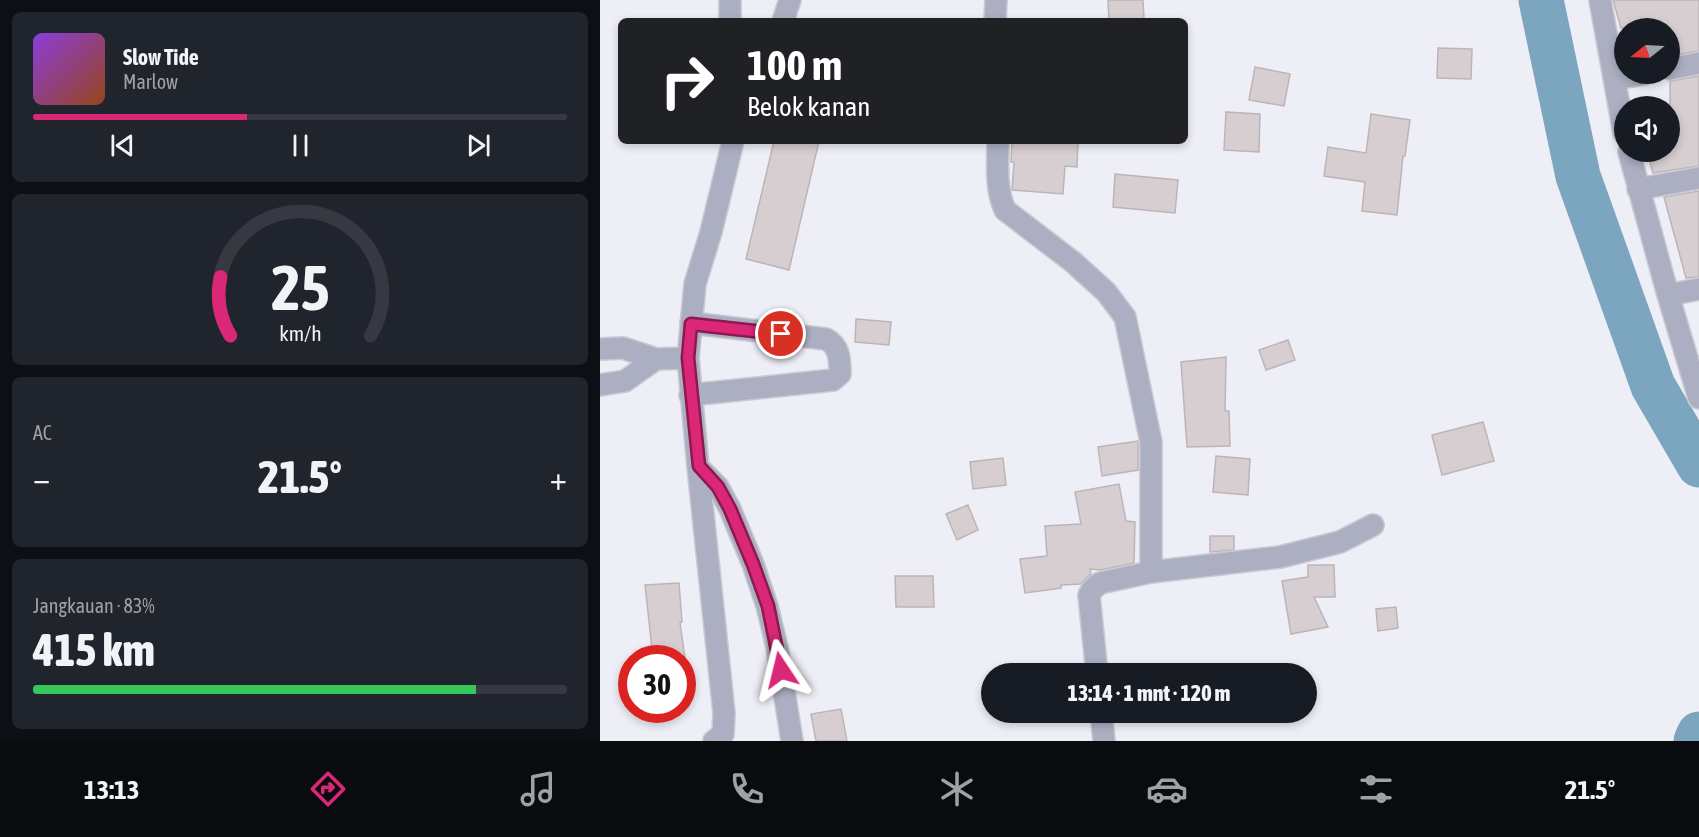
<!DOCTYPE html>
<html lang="id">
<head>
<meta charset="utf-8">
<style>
  :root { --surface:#171b24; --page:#20242c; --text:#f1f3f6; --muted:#9ea1a6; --line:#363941; --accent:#db2777 }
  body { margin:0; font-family:"Asap Condensed",sans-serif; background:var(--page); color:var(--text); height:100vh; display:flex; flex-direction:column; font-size:22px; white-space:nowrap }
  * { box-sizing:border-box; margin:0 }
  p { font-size:20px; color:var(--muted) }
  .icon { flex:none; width:33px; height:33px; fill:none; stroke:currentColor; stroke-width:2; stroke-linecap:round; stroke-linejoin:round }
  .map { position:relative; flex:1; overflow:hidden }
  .panel { display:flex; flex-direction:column; gap:12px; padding:12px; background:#0d0f14; width:600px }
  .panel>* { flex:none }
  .top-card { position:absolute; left:18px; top:18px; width:570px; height:126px; border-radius:9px; box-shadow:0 3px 9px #0003; background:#202124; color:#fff; overflow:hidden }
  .needle { width:39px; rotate:252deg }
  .buttons { position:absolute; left:1014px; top:18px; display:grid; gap:12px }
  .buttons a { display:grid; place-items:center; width:66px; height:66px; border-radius:50%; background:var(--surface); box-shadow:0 3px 9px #0003; font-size:30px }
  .speed { position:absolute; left:18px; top:645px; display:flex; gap:12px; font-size:30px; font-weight:700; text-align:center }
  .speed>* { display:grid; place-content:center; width:78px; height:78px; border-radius:50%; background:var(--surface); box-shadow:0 3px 9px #0003; line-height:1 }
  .speed .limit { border:9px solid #d22; background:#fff; color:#111 }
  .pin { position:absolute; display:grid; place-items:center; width:51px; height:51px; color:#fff; margin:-26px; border:3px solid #fff; border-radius:50%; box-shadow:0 2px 6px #0007 }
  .me { position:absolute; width:66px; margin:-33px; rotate:350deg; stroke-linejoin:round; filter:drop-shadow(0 0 4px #0008) }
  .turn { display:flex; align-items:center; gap:21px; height:126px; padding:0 30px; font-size:27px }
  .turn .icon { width:78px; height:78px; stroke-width:2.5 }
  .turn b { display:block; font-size:42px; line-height:51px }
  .big { font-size:45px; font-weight:800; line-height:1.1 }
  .panel .tile { flex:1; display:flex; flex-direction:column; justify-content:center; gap:9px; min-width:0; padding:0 21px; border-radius:9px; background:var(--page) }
  .panel .dial { align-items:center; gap:0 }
  .dial svg { height:156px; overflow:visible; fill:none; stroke:var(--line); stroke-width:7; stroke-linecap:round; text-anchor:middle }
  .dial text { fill:var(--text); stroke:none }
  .song { display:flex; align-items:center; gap:18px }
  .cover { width:72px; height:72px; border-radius:9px; background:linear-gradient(135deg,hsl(270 70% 55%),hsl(20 70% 35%)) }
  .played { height:6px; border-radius:3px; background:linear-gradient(90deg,var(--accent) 40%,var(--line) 40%) }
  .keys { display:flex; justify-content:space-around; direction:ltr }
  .heat { display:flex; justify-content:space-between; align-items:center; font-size:33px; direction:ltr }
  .charge { height:9px; border-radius:4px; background:linear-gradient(90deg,#34c759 83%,var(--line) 0) }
  .trip { position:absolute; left:381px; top:663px; width:336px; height:60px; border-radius:30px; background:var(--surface); box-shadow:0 3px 9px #0003; font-weight:800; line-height:60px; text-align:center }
  .tabs { display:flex; height:96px; justify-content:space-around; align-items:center; background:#090b0e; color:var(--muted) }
  .tabs .icon { width:42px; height:42px }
  .tabs .on { color:var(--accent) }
  .tabs b { font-size:27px; color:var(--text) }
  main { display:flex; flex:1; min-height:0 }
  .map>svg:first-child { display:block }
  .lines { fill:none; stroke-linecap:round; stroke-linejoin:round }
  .river { stroke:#7ca6bf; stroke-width:45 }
  .building { fill:#d7ced1; stroke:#bdb4b7; stroke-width:1.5 }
  .minor-casing { stroke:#cacad2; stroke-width:24 }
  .minor { stroke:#abafc1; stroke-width:21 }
  .route-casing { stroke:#8e194d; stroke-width:15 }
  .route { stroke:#db2777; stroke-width:10 }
</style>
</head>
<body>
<main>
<section class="panel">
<div class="tile">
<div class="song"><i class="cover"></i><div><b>Slow Tide</b><p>Marlow</p></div></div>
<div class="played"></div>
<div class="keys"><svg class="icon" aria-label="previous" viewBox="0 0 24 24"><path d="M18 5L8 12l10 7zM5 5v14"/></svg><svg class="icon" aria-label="pause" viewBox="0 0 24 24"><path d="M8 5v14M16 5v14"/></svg><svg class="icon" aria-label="next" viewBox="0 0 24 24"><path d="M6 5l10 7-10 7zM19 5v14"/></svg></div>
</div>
<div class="tile dial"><svg viewBox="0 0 100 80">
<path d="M14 69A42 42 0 1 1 86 69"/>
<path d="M14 69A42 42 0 0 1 9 39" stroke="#db2777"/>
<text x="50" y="56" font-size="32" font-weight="700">25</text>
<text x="50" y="72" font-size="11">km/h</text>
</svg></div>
<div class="tile"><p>AC</p>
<div class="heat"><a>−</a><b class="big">21.5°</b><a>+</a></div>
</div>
<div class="tile"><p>Jangkauan · 83%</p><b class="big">415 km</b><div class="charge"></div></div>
</section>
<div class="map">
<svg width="1099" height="741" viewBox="0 0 1099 741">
  <rect width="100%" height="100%" fill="#eeeef6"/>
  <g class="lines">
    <path class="river" d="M941 0 978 176 1053 386 1099 465
      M1096 741 1099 734"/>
  </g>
  <path class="building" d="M508 0H543L544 19 509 20Z
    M1013 0H1099V51L1070 56V28H1021Z
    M838 48 872 49 871 79 837 78Z
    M655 67 690 74 684 106 649 100Z
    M1099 76V166L1053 173 1047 152H1070V81Z
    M626 112 660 114 659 152 624 150Z
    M771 114 810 120 805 156H803L797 215 762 211 765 182 724 176 728 147 766 153Z
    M174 141H219L189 270 146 259Z
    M412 141H478L477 167 465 166 463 194 412 190 414 162H411Z
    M515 174 578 180 575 213 513 207Z
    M1099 191V277L1086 278 1064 197Z
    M256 319 291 322 289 345 255 342Z
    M688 340 695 360 666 370 659 350Z
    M626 357 625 411H629L630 446 587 447 581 362Z
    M883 422 894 461 842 475 832 435Z
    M538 441V470L502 476 498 447Z
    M616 456 650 459 648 495 613 492Z
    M403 458 406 485 373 489 370 462Z
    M519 484 526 521 535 522 534 563 501 570 490 569 491 574 481 584 461 585V588L425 593 420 559 447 556 445 526 481 524 475 492Z
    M368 505 378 530 357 540 346 514Z
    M610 536H634V550L610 552Z
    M708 565H734L735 597H714L728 627 691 634 682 581 708 577Z
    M295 576H333L334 607H296Z
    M79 583 82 622 80 623 85 658H53L45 585Z
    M796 607 798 628 778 631 776 609Z
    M241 709 247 741H216L211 714Z"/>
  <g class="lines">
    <defs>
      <path id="minor" d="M1000 0 1024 133
        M130 21V0
        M183 21 190 0
        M395 21 396 0
        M1070 69 1099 63
        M1015 79 1044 74
        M398 141C398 165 395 187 405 210L473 262 506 292 525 317 551 442V572
        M1029 152 1068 295 1099 398
        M1038 189 1099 178
        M1068 295 1099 289
        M0 349 23 348 56 359 88 358 95 284 111 232 133 141
        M88 358 98 467 118 487 130 509 153 564 167 606 177 647 192 741
        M0 385 25 381 56 359
        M90 395 233 380 240 374C240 361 240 346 226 339L91 323
        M98 467 124 713 123 734 114 741
        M497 674 489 595 492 590 500 583 551 572 680 557 740 542 773 525
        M501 712 504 741"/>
    </defs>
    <use href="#minor" class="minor-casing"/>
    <use href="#minor" class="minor"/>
  </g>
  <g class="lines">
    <defs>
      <path id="route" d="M181 670 168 606 153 564 130 509 118 487 99 466 88 358 91 324 181 334"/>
    </defs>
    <use href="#route" class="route-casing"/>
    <use href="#route" class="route"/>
  </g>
</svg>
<div class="buttons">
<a><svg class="needle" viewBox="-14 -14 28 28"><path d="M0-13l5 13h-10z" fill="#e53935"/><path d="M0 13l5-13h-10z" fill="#9ea1a6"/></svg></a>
<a><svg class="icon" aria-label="sound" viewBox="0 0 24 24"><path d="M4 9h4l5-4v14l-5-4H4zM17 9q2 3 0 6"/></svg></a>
</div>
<div class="speed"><div class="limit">30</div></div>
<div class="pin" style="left:181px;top:334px;background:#d93025"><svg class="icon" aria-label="arrive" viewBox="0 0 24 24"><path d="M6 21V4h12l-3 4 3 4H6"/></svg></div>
<svg class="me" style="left:181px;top:670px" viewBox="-20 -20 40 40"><path d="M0-17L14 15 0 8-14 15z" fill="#db2777" stroke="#fff" stroke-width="4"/></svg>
<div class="trip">13:14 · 1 mnt · 120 m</div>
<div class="top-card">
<div class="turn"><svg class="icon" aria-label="right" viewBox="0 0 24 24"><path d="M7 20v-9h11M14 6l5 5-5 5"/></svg><div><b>100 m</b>Belok kanan</div></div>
</div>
</div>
</main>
<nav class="tabs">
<b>13:13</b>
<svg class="icon on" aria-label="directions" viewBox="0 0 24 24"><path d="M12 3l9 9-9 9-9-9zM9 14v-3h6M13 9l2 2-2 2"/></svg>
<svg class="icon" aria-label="music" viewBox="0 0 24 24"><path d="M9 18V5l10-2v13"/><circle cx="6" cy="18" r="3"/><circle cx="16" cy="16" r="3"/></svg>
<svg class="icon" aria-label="phone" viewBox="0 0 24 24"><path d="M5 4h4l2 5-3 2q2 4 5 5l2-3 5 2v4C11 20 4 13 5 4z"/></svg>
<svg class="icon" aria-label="climate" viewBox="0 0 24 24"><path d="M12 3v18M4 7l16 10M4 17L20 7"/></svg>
<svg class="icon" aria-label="car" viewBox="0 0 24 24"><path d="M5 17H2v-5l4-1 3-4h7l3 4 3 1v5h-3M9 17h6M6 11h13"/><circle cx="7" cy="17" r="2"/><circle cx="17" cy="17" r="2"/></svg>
<svg class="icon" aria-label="filters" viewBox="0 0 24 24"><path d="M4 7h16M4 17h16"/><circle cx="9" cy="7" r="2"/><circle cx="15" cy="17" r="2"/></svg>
<b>21.5°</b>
</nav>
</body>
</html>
